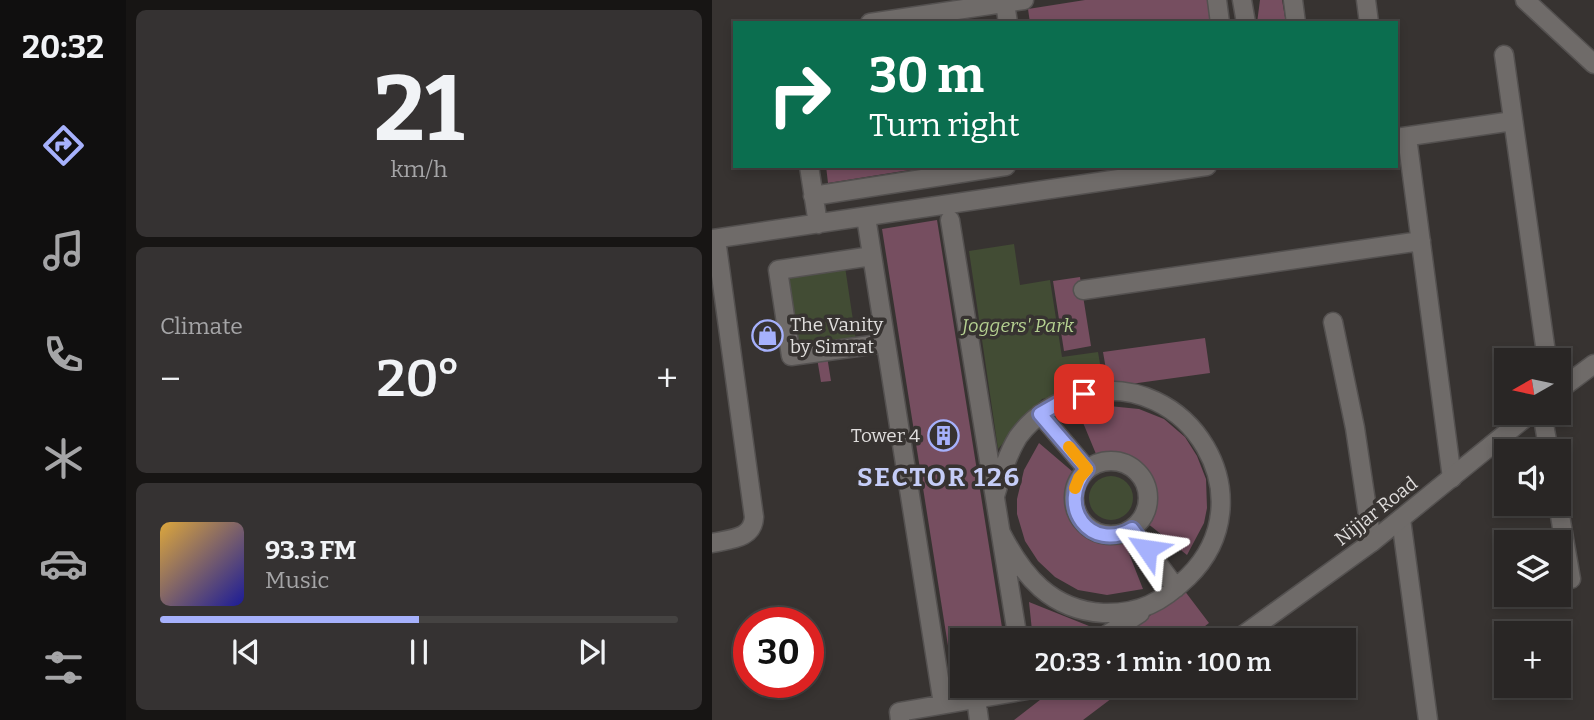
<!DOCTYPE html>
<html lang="en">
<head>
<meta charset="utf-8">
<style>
  :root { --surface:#292625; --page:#353232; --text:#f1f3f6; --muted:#a5a5a7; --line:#454342; --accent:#a6b1fc }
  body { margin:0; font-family:Bitter,serif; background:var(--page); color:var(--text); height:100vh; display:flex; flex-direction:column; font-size:26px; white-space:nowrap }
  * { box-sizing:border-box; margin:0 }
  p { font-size:23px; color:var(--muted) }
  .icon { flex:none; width:38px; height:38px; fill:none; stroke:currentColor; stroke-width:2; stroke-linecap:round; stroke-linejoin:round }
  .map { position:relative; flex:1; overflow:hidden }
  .sheet { display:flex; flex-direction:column; gap:10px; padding:10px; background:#171514; width:586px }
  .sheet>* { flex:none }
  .hud { position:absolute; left:21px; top:21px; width:665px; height:147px; border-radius:0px; box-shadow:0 4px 10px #0003,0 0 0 2px var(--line); background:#0b6e4f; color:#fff; overflow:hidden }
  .needle { width:46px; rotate:261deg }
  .tools { position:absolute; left:782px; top:348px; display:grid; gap:14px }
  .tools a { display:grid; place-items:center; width:77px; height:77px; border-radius:0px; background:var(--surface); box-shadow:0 4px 10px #0003,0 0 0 2px var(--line); font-size:35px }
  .speed { position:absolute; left:21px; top:607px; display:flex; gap:14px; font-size:35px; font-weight:700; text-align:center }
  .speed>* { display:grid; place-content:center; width:91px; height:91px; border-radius:50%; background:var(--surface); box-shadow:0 4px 10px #0003,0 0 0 2px var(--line); line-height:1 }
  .speed .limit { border:10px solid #d22; background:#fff; color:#111 }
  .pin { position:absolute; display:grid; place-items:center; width:60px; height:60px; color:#fff; margin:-30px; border-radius:14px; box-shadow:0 4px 10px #0006 }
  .me { position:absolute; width:77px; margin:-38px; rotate:302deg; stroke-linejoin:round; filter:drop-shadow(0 0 5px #0008) }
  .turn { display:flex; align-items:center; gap:24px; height:147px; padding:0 21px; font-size:32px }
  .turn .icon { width:91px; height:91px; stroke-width:2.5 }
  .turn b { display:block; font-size:49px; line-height:60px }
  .big { font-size:52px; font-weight:600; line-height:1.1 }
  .sheet .widget { flex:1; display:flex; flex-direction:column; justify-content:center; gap:10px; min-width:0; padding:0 24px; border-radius:10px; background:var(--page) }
  .sheet .dial { align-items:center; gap:0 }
  .dial b { font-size:91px; line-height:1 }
  .song { display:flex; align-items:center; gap:21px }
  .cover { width:84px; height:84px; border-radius:10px; background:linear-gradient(135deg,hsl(40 70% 55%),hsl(240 70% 35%)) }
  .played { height:7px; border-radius:4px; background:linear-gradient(90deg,var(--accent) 50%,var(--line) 50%) }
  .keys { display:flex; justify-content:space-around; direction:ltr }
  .heat { display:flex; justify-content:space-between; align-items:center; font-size:38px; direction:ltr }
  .trip { position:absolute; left:238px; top:628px; width:406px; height:70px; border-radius:0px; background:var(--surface); box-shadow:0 4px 10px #0003,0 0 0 2px var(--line); font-weight:600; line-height:70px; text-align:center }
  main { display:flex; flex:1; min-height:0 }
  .tabs { display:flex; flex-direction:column; width:126px; justify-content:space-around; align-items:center; background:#100f0f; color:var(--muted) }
  .tabs .icon { width:49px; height:49px }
  .tabs .selected { color:var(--accent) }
  .tabs b { font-size:32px; color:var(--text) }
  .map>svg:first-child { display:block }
  .green { fill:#424c34 }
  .building { fill:#764e60 }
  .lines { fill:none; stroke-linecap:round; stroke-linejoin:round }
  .street-casing { stroke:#545150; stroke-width:21 }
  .secondary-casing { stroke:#545150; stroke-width:21 }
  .street { stroke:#6f6b69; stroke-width:18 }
  .secondary { stroke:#6f6b69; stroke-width:18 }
  .route-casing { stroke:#6c73a4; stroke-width:18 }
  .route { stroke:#a6b1fc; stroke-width:12 }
  .slow { stroke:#f59e0b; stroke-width:12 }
  .labels { text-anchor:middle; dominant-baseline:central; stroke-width:7; stroke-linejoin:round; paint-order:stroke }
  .poi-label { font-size:19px; fill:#dfdddc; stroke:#373331; text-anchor:start }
  .park-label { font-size:19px; font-style:italic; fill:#b5d091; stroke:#373331 }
  .street-label { font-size:19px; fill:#dfdddc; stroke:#373331 }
  .district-label { font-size:26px; font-weight:bold; letter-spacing:2px; fill:#c5cdf7; stroke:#373331 }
</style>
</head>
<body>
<main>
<nav class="tabs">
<b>20:32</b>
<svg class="icon selected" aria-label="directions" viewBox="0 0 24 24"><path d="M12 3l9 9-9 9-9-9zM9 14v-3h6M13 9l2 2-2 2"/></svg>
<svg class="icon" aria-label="music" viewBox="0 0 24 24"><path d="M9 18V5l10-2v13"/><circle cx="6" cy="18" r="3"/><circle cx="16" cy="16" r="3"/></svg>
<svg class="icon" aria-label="phone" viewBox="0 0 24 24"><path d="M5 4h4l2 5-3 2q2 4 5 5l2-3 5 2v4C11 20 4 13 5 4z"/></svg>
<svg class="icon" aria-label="climate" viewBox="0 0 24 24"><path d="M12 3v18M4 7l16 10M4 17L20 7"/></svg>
<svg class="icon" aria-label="car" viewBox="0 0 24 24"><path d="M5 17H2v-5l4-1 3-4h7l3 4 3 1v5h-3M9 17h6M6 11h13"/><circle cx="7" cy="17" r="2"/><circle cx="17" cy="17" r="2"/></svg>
<svg class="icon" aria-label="filters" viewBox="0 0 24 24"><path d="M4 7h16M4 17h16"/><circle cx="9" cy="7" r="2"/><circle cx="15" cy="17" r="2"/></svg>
</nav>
<section class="sheet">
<div class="widget dial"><b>21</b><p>km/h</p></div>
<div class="widget"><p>Climate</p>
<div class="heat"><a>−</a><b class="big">20°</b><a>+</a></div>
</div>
<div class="widget">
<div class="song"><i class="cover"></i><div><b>93.3 FM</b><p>Music</p></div></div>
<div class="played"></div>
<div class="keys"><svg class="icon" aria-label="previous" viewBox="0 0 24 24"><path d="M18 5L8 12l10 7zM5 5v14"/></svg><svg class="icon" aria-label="pause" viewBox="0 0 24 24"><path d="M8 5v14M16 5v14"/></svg><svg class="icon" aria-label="next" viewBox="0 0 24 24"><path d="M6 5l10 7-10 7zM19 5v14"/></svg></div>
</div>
</section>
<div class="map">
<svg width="882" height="720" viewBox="0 0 882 720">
  <rect width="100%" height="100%" fill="#373331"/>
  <path class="green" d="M302 244 308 285 338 280 350 357 386 352 392 387 330 399 286 449 257 251Z
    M132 260 145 347 79 356 66 270Z
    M377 498a22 22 0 1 1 44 0a22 22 0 1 1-44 0Z"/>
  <path class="building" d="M373 0H501L504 20 485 23H318L316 9Z
    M548 0H570L574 23H545Z
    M114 166H210V168L116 183Z
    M225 220 292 640H250V686L258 687 243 690 170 229Z
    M368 277 379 346 352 351 341 281Z
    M65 328 67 339 44 342 43 331Z
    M493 338 498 373 397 387 391 352Z
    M115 356 119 381 109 382 105 358Z
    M397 406 427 409 452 419 473 437 485 456 494 479 495 508 492 523 475 555 435 523 444 502 442 487 431 465 422 458 408 453 384 454 367 413Z
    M327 443 361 472 353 494V508L358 520 375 537 390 543 412 541 431 589 395 595 366 590 343 577 326 561 313 541 305 514V499L312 470Z
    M472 590 497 623 475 640H406Z
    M317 602 382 628 366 640H321Z
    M346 686H416L371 720H302Z"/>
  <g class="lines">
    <defs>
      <path id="street" d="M505 0 508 23
        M530 0 534 23
        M581 0 584 23
        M654 0 657 23
        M293 3 296 23
        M158 23 312 0
        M792 55 835 360
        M695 137 740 478
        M684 138 801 121
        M97 166 106 224
        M101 196 294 166
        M154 217 231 704
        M238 220 306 640
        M0 239 495 166
        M160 256 66 270 79 356 174 343
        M371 290 709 241
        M621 322 643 428 660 542
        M830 413 837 452
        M328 414 375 469
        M362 498a37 37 0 1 1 74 0a37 37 0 1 1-74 0Z
        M283 496C289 476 295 455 306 437 321 416 346 400 371 394 477 369 556 499 476 577 450 602 428 614 391 613 339 610 311 576 289 533
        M846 504 859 579
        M689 519 716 720
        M420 529 464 588
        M0 543C18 539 41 539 42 517L4 239
        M387 640 428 613
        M264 698 267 720
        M188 720 187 712 315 690 321 686"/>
      <path id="secondary" d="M813 0 882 64
        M847 390 882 364
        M530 636 660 542 819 413"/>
    </defs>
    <use href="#street" class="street-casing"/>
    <use href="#secondary" class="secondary-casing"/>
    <use href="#street" class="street"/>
    <use href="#secondary" class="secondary"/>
  </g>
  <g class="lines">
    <defs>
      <path id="route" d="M372 394 356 398 328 414 375 469C343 506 379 553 420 529L435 549"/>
    </defs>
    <use href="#route" class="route-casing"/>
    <use href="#route" class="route"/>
    <path class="slow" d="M357 447 375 469 367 478 363 488"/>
  </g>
  <defs>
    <symbol id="shop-ring" viewBox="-11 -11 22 22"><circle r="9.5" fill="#373331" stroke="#a6b1fc" stroke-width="1.5"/><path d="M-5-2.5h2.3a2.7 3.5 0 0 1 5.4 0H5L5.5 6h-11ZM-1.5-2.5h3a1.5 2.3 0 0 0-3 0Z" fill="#a6b1fc"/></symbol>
    <symbol id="building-ring" viewBox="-11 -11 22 22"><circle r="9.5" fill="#373331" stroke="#a6b1fc" stroke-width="1.5"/><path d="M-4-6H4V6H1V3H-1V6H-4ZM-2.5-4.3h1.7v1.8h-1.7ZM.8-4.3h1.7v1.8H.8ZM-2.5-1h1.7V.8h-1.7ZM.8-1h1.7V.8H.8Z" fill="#a6b1fc"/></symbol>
  </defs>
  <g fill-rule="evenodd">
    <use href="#shop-ring" x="38" y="318" width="35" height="35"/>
    <use href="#building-ring" x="214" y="418" width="35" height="35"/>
  </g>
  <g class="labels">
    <g class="poi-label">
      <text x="78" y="324">The Vanity<tspan x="78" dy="22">by Simrat</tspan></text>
      <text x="208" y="435" text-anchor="end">Tower 4</text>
    </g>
    <g class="park-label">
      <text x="306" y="325">Joggers' Park</text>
    </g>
    <g class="street-label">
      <text transform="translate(664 511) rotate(-38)">Nijjar Road</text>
    </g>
    <g class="district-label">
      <text x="227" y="477">SECTOR 126</text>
    </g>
  </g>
</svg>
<div class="tools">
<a><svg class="needle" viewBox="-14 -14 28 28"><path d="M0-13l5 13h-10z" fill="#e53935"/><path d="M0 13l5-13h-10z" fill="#a5a5a7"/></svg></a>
<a><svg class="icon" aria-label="sound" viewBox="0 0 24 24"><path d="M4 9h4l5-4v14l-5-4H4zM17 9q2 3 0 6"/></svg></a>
<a><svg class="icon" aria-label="layers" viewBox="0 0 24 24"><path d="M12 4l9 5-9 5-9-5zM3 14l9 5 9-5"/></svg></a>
<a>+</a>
</div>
<div class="speed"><div class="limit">30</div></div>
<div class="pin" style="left:372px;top:394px;background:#d93025"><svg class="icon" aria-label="arrive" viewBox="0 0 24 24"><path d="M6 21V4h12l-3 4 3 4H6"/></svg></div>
<svg class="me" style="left:435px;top:549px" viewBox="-20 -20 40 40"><path d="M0-17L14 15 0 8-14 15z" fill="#a6b1fc" stroke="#fff" stroke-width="4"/></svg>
<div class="trip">20:33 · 1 min · 100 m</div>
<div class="hud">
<div class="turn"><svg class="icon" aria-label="right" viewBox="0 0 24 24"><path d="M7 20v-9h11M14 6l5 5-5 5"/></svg><div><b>30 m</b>Turn right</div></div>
</div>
</div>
</main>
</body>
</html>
